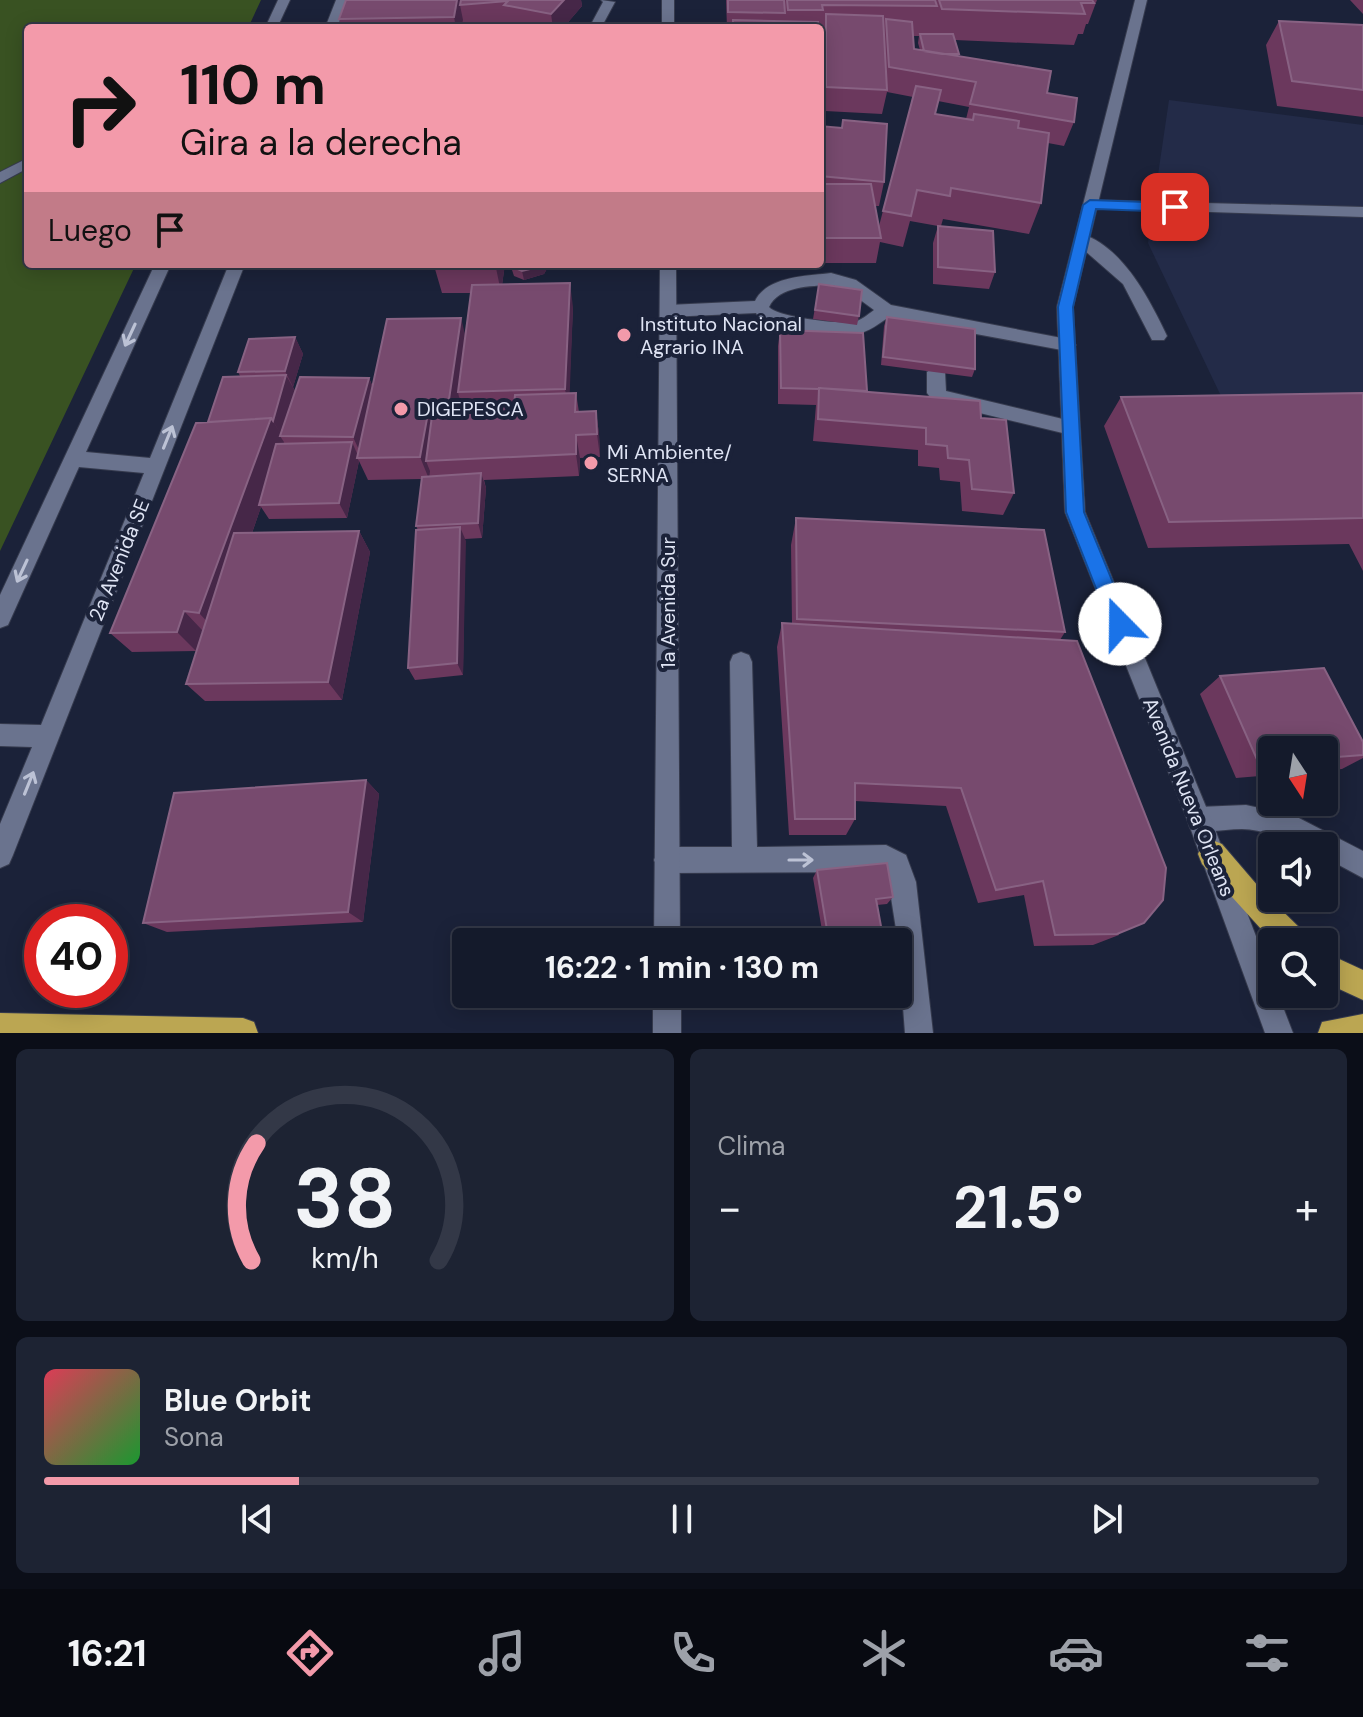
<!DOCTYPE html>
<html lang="es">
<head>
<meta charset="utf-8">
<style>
  :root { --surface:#141a2b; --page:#1d2333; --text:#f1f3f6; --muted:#9da1a9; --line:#333847; --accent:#f39aaa }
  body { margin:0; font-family:"DM Sans",sans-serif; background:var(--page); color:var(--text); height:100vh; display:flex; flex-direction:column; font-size:30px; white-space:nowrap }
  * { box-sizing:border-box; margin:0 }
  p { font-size:26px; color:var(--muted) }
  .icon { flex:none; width:44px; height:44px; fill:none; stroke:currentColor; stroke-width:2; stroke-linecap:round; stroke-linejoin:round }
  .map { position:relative; height:1033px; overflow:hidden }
  .sheet { display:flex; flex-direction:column; gap:16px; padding:16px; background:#0b0e18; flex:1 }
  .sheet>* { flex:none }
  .guide { position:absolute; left:24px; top:24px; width:800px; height:244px; border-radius:8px; box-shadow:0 4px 20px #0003,0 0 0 2px var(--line); background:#f39aaa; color:#111; overflow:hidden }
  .needle { width:52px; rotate:168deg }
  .tools { position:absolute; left:1258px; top:736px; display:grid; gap:16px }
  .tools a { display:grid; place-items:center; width:80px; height:80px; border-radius:8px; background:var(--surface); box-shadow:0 4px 20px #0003,0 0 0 2px var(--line); font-size:40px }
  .speed { position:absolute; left:24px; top:904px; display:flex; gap:16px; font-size:40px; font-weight:700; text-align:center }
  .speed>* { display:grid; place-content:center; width:104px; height:104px; border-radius:50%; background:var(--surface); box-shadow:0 4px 20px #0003,0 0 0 2px var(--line); line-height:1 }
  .speed .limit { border:12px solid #d22; background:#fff; color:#111 }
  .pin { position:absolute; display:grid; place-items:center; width:68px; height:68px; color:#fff; margin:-34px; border-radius:16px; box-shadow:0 4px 12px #0006 }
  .me { position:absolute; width:88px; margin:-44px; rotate:338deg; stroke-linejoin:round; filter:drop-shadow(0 0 6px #0008) }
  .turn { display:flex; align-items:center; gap:28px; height:168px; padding:0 24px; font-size:36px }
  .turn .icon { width:104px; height:104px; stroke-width:2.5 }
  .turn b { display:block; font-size:56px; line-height:68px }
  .then { display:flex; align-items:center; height:76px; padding:0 24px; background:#0003; gap:16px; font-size:30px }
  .big { font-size:60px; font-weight:700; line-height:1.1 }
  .sheet .tile { flex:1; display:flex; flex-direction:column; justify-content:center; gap:12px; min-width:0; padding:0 28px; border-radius:12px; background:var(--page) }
  .sheet .dial { align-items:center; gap:0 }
  .dial svg { height:208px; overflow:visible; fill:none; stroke:var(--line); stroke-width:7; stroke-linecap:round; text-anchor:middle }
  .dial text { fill:var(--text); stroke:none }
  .song { display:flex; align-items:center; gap:24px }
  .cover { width:96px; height:96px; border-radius:12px; background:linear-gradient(135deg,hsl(350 70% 55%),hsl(130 70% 35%)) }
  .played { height:8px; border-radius:4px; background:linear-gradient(90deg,var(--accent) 20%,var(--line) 20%) }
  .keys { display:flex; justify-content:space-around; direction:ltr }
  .heat { display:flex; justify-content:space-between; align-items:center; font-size:44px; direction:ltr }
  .sheet .tiles { flex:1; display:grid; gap:16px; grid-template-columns:1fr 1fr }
  .tile:last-child { grid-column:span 2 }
  .trip { position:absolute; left:452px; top:928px; width:460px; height:80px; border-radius:8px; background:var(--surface); box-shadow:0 4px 20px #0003,0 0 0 2px var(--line); font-weight:700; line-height:80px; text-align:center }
  .dock { display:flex; height:128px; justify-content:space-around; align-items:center; background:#080a11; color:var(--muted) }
  .dock .icon { width:56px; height:56px }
  .dock .current { color:var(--accent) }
  .dock b { font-size:36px; color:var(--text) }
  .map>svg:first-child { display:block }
  .built { fill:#232b48 }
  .green { fill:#395222 }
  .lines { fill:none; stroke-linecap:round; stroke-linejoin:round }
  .service-casing { stroke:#363b4e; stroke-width:2 }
  .minor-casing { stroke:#363b4e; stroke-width:2 }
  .tertiary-casing { stroke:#363b4e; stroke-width:2 }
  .trunk-casing { stroke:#363b4e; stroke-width:2 }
  .service { fill:#6a738e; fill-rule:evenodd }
  .minor { fill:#6a738e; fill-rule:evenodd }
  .tertiary { fill:#6a738e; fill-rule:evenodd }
  .trunk { fill:#bba652; fill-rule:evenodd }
  .wall { fill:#6b385d; fill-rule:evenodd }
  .shaded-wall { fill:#462748 }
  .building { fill:#774a6e; stroke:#886283; stroke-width:2 }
  .oneway { stroke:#bcc2d5 }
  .route { fill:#1a73e8; stroke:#114b97; stroke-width:2 }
  .poi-dot { fill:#f39aaa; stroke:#1b2239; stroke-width:3 }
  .labels { text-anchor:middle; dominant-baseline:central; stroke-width:8; stroke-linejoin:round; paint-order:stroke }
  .poi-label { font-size:20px; fill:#dfe4f4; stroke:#1b2239; text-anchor:start }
  .street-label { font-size:20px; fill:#dfe4f4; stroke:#1b2239 }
</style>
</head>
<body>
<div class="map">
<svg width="1363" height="1033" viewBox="0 0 1363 1033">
  <rect width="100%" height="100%" fill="#1b2239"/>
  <path class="built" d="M1169 100 1363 125V413L1231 417 1148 243Z"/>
  <path class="green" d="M0 0H261L248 28H28V264H136L0 551Z"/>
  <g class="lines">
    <defs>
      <path id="service" d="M601 0 615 2 601 28H589L603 2Z
        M28 158V168L0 183V172Z
        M1090 200 1363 207V217L1085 208V202Z
        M1082 234C1123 247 1150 300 1167 336L1164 340H1152L1123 284 1076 243V235Z
        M831 273 856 280 891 305 1067 339 1076 345 1067 351 949 329 946 336 940 338 931 332 933 326 889 317C876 326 864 335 848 335 829 336 764 329 756 313L668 317 660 311 668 305 755 301C767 276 807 276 831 273ZM831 285 844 288 874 310C867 315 861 321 852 322 836 324 778 317 769 307 779 286 811 286 831 285Z
        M936 365 945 372 946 391 1071 421 1080 428 1071 435 934 402 927 393V372Z
        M741 652 749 655 752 662 757 847 886 845 906 855 916 882 933 1033H905L898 942 887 872 667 873 658 869 654 860 658 851 667 847H732L730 662 733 655Z
        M1246 805 1295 816 1363 851V878L1324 857V846C1296 846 1271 830 1242 829 1225 829 1206 834 1190 828L1187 819 1190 810 1199 807Z"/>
      <path id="minor" d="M278 0H290L277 28H265Z
        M336 0H348L337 28H325Z
        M662 0H674V28H662Z
        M155 264H171L86 452 150 458 229 264H245L13 855 9 864 0 868V824L32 747 0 746V724L41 725 144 473 79 467 8 625 0 628V595Z
        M660 264H676L680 942H654Z
        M653 994H681V1033H653Z"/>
      <path id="tertiary" d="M1135 0H1147L1073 307 1085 512 1211 819 1272 978V994H1278L1293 1033H1265L1187 819 1065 512 1057 307Z"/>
      <path id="trunk" d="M1212 840 1222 844 1264 893 1304 932 1308 942H1273L1202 864 1198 854 1202 844Z
        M1324 952 1363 970V1000L1324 982Z
        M0 1013 243 1018 254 1022 258 1033H0Z
        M1363 1014V1033H1318L1322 1022Z"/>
    </defs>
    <use href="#service" class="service-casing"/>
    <use href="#minor" class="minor-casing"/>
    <use href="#tertiary" class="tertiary-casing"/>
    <use href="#trunk" class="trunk-casing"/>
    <use href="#service" class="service"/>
    <use href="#minor" class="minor"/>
    <use href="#tertiary" class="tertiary"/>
    <use href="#trunk" class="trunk"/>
  </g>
  <path class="wall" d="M346 0H581L582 6 563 28H508V26L493 28H342L339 19Z
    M726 0H1097L1088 24H1086L1083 34H1078L1074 45 955 40 959 54 958 56 1047 93 1074 122 1064 146 1048 143 1041 203 1029 234 943 219 941 226 995 272 989 289 933 284V243L938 226 910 221 903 247 880 242 876 263H820V52L823 87V36H820V28H727ZM913 36H919L918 43 920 50 914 49ZM887 92 913 97 879 226 875 206H879L884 182 824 126 825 111 882 114ZM938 101 969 107 966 119 935 114Z
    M1350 0H1363V14Z
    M1279 21 1363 25V117L1277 106 1266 45Z
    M505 264 502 285 573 307 569 393H576L579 412 596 411 599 434 600 457 580 458 579 476 484 480 486 488 482 538 465 539 463 675 415 680 408 668 418 530 416 526 422 479 368 480 359 461 347 518 269 519 261 507 252 533 359 531 370 552 342 700 205 701 186 684 203 630H202L196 651 132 652 110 633 208 423 240 376 238 372 295 337 303 354 293 387 295 391 369 378 373 387 465 335 471 293H442L435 269ZM459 397 463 409H458Z
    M510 264H548V267L544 274 524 280 514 276Z
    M819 284 859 316 857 325 813 319Z
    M887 317 975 369 972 377 881 365 884 326Z
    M780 330 867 392 981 418 1014 493 1003 515 962 511 960 482 940 480 939 468 918 466V450L813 441 816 405 778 404V346Z
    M1363 393V571L1349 544 1148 548 1104 426 1121 397Z
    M796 518 1065 632 1060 640 1119 935 1093 945 1034 946 1024 895 978 903 946 806 855 801V819L846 835H789L777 647 782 623 792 624 791 545Z
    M1220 676 1363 742V758L1342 769 1324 771V750H1272V775L1236 778 1200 694Z
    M366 780 379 794 363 922 167 932 143 923Z
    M817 870 893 897 887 904 877 905 883 937 878 942H824L813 878Z"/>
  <path class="shaded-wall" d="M457 0H467L460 5 463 20 461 28H456L454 17Z
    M564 0H581L582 6 563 28H553L551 14Z
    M496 264H505L501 292 496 268Z
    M544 264H548V267L544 274 524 280 522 271Z
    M570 283 573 307 569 412 565 389Z
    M461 318 467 342 458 392 459 397 454 436 447 413Z
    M295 337 303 354 293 387 285 371Z
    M286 375 295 391 282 436 273 421Z
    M369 378 375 394 360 452 353 437Z
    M596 411 599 434 600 457 597 434Z
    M428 413 436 436 426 461 430 471 429 479 420 457Z
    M271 418 282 436H280L284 442 262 505H259L261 507 217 632 199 613Z
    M576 435 580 458 579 476 576 454Z
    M352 442 359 458H357L359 461 347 518 339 503Z
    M481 473 486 488 482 538 478 523Z
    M460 527 466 541 463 675 457 663Z
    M359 531 370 552 342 700 328 682Z
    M184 611 202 630 196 651 177 632Z
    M366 780 379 794 363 922 348 912Z"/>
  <path class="building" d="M346 0H457L454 17 339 19Z
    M461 0H564L551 14 504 5 508 1 460 5Z
    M728 0H784L785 13 728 12Z
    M787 0H935L937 6 822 5 823 10H788Z
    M939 0H1092L1094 3H1081L1085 14 942 9Z
    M826 14 883 16 887 90 826 87Z
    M886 19 912 22 914 49 1051 71 1047 93 1077 98 1074 122 970 104 976 82 889 67Z
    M733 20 818 22V28H733Z
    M1279 21 1363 25V90L1292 81Z
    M493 23 492 28H461L462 24Z
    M920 34H953L959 54H942L924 51Z
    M820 52 825 115H820Z
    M916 86 941 90 935 114 973 120 974 114 1019 121 1018 128 1049 133 1041 203 951 188 950 196 917 190 911 216 883 211Z
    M843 120 887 124 884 182 820 176V126L842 128Z
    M820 184H871L881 238H820Z
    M938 226 993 231 995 272 938 267Z
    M436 264H496V268L435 269Z
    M511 264H544L543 266 522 271 513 267Z
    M570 283 565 389 458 392 472 285Z
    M819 284 862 290 859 316 815 310Z
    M887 317 975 329V369L883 357Z
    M461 318 447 413H428L420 457 357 458 387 319Z
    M780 330 863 333 867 391 819 388V389L781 388Z
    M295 337 285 371 238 372 249 339Z
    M286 375 273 421 271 418 208 422 223 377Z
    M300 377 369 378 353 437 280 436Z
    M819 388 980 401 981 418 1006 420 1014 493 972 489 969 460 948 458 947 446 926 444V428L818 419Z
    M576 393 575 412 596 411 597 434 576 435V454L426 461 432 416 449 415 450 409 514 406 515 395Z
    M1363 393V518L1169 522 1121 397Z
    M271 418 199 613 184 611 177 632 110 633 196 423Z
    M352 442 339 503 259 505 276 444Z
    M481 473 478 523 416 526 422 477Z
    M796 518 1044 530 1065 632 797 619Z
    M460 527 457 663 408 668 416 530Z
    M359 531 328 682 186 684 234 533Z
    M782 623 1077 641 1166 868 1163 900 1144 923 1117 934 1055 935 1043 881 996 890 961 788 855 783V819H795Z
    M1324 668 1363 742V755L1324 758V750H1272V763L1259 764 1220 676Z
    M366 780 348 912 143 923 174 793Z
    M887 863 893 897 876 899 883 937 829 942 817 870Z"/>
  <defs><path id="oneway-shaft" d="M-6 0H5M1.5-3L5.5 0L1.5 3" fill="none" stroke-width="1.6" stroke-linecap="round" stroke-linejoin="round" transform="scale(2)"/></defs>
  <g class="oneway">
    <use href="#oneway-shaft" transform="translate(130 335) rotate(115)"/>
    <use href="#oneway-shaft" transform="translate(168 437) rotate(-68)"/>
    <use href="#oneway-shaft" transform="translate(22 571) rotate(115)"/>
    <use href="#oneway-shaft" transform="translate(29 783) rotate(-68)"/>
    <use href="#oneway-shaft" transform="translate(801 860)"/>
  </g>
  <path class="route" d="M1090 200 1175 203 1182 207 1175 212 1096 209 1073 307 1084 512 1130 624 1127 630 1120 633 1113 630 1110 624 1066 512 1058 307 1083 205Z"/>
  <g class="poi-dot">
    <circle cx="624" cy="335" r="8"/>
    <circle cx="401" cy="409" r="8"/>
    <circle cx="591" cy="463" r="8"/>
  </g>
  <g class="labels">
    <g class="poi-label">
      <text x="640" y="324">Instituto Nacional<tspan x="640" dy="23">Agrario INA</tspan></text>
      <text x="417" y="409">DIGEPESCA</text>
      <text x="607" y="452">Mi Ambiente/<tspan x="607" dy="23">SERNA</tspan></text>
    </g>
    <g class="street-label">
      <text transform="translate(119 560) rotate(-68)">2a Avenida SE</text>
      <text transform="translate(668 603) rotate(-90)">1a Avenida Sur</text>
      <text transform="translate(1189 797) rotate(68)">Avenida Nueva Orleans</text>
    </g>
  </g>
</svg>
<div class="tools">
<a><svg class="needle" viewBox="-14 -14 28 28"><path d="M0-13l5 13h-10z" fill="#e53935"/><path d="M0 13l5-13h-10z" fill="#9da1a9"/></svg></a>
<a><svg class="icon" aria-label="sound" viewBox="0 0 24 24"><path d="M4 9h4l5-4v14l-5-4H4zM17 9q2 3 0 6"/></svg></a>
<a><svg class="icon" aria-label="search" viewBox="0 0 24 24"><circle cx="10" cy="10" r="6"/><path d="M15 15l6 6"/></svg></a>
</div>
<div class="speed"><div class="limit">40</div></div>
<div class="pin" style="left:1175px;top:207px;background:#d93025"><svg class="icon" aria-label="arrive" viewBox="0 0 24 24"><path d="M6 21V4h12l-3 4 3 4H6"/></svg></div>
<svg class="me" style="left:1120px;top:624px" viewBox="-20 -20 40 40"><circle r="19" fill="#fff"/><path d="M0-13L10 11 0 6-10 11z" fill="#1a73e8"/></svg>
<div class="trip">16:22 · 1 min · 130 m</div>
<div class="guide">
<div class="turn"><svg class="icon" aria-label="right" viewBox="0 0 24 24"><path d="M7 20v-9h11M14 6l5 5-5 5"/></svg><div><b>110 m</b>Gira a la derecha</div></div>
<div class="then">Luego<svg class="icon" aria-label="arrive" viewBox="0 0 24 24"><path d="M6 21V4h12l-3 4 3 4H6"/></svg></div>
</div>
</div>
<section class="sheet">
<div class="tiles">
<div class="tile dial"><svg viewBox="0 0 100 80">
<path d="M14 69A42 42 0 1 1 86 69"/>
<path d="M14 69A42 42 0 0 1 16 24" stroke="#f39aaa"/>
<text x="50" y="56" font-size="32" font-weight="700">38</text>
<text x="50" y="72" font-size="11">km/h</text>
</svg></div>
<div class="tile"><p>Clima</p>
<div class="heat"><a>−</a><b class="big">21.5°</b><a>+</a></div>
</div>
<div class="tile">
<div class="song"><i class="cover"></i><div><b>Blue Orbit</b><p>Sona</p></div></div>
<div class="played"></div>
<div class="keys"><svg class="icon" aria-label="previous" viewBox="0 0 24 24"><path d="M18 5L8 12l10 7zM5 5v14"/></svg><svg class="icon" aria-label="pause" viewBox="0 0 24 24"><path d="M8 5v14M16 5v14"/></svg><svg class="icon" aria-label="next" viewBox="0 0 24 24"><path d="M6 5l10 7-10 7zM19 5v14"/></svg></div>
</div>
</div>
</section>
<nav class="dock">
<b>16:21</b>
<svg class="icon current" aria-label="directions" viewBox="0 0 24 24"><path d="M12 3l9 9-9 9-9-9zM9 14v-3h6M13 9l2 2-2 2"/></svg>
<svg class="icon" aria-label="music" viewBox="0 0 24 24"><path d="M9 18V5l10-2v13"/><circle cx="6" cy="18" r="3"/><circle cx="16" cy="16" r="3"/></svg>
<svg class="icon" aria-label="phone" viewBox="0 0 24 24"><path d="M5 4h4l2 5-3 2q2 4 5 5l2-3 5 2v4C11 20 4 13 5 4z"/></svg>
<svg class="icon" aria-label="climate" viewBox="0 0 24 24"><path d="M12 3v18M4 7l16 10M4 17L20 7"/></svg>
<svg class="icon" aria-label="car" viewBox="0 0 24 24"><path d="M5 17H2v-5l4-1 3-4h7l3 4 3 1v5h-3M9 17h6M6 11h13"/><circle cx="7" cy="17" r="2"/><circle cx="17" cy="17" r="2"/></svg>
<svg class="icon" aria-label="filters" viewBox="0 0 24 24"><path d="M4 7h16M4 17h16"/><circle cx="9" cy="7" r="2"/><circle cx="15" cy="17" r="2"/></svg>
</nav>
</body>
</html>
